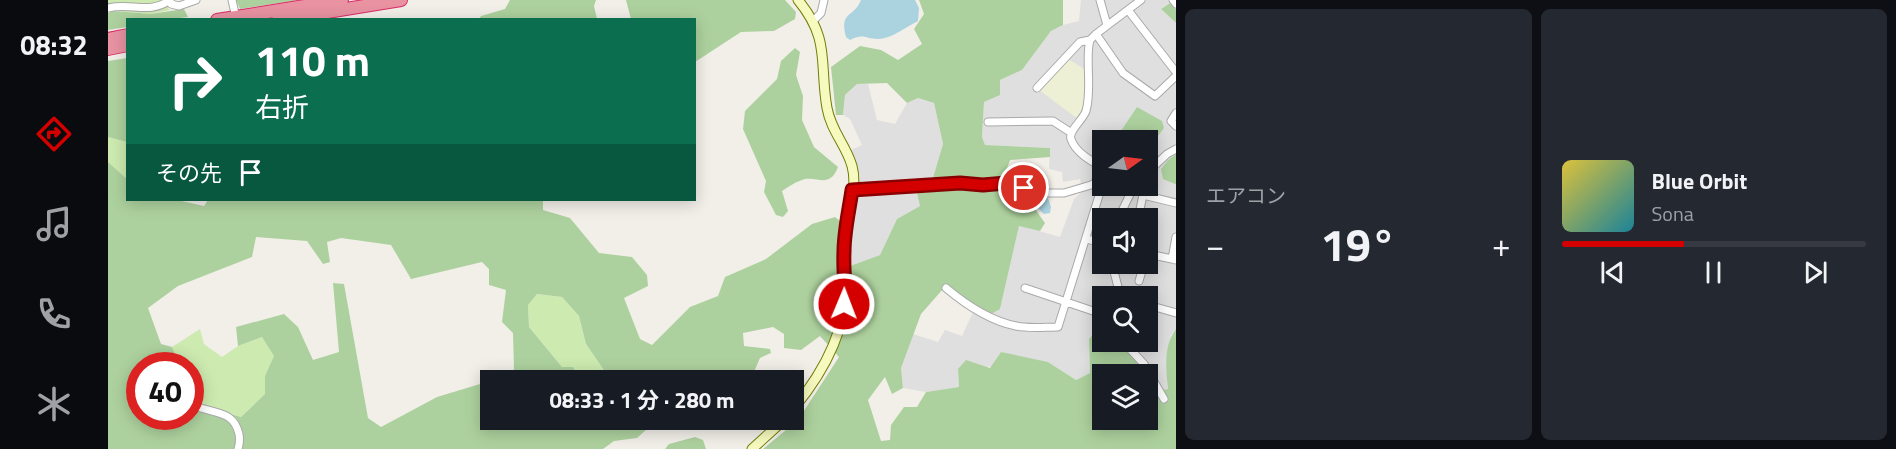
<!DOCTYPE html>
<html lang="ja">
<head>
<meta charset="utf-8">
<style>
  :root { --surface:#171b24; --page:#242831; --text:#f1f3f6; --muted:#9ea1a6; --line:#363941; --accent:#d40000 }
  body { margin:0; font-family:"Titillium Web","Noto Sans JP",sans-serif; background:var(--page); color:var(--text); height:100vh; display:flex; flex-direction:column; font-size:22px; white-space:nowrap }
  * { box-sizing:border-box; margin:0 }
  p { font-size:20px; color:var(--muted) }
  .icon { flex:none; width:33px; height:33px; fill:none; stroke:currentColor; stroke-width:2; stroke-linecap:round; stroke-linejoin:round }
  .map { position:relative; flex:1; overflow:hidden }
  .side { display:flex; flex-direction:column; gap:9px; padding:9px; background:#0d0f14; width:720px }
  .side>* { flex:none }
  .hud { position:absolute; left:18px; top:18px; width:570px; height:183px; border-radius:0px; box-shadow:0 3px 15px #0003; background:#0b6e4f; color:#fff; overflow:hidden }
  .needle { width:39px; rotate:76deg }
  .buttons { position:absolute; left:984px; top:130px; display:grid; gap:12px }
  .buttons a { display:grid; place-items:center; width:66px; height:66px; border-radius:0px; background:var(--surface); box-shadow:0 3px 15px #0003; font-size:30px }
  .speed { position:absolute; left:18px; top:352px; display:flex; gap:12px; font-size:30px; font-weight:700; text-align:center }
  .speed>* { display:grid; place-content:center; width:78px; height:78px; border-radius:50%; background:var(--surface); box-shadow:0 3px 15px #0003; line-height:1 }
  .speed .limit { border:9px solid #d22; background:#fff; color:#111 }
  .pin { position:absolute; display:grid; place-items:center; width:51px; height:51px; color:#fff; margin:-26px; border:3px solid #fff; border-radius:50%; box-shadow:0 2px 6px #0007 }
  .me { position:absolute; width:66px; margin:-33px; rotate:1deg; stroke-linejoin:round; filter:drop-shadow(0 0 4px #0008) }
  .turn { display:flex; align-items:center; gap:21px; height:126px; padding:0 30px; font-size:27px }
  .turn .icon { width:78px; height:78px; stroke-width:2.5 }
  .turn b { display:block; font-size:42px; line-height:51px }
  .then { display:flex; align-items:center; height:57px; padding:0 30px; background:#0003; gap:12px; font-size:22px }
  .big { font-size:45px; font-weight:700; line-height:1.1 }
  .side .card { flex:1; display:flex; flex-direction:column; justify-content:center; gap:9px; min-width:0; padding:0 21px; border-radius:9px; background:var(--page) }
  .song { display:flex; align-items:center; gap:18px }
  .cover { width:72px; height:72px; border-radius:9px; background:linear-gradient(135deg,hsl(50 70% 55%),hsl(190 70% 35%)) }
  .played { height:6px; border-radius:3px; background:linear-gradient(90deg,var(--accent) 40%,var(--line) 40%) }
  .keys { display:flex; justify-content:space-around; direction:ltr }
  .heat { display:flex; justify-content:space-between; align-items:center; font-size:33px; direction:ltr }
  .side .tiles { flex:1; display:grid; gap:9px; grid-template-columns:repeat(2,1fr) }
  .trip { position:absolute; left:372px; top:370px; width:324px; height:60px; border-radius:0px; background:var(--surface); box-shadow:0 3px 15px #0003; font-weight:700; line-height:60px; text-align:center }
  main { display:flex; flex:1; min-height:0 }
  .dock { display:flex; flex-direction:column; width:108px; justify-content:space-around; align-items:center; background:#090b0e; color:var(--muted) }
  .dock .icon { width:42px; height:42px }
  .dock .on { color:var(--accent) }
  .dock b { font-size:27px; color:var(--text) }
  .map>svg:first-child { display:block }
  .residential { fill:#e0dfdf; fill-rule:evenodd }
  .farmland { fill:#eef0d5 }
  .grass { fill:#cdebb0 }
  .forest { fill:#add19e }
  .water { fill:#aad3df }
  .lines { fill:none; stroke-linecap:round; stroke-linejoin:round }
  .street-casing { stroke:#a9a9a9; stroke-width:9 }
  .secondary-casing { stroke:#707d05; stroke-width:11 }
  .highway-casing { stroke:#dc2a67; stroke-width:14 }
  .street { stroke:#fff; stroke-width:7 }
  .secondary { stroke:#f7fabf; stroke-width:9 }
  .highway { stroke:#e892a2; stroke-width:12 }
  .route-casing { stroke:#8a0000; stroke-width:15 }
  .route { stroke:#d40000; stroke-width:10 }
</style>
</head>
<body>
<main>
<nav class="dock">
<b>08:32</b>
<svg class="icon on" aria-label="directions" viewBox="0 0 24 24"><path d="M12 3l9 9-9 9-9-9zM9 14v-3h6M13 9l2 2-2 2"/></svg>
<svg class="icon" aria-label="music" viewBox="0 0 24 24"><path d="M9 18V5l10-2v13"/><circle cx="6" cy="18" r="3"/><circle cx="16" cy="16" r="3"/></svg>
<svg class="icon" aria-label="phone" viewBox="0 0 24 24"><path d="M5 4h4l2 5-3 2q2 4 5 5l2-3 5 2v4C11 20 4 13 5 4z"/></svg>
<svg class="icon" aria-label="climate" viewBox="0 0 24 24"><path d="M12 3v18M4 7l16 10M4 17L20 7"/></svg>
</nav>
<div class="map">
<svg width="1068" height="449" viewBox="0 0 1068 449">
  <rect width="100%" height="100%" fill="#f2efe9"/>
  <path class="residential" d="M973 0H1068V10L1061 3 1053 9 1068 23V154L1060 160 1068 184V329L1063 335 1058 359 1060 390 1049 391 1031 364 1019 352 1017 342H1040V297H994V329L989 330 981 339 982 373 968 380 940 362 850 369 851 387 818 392 795 388 793 368 805 334 830 342 837 330 854 336 868 306 892 309 911 225 952 237 966 199 975 191 972 179 955 182 954 172 941 169 942 148 877 145 874 137 876 102 892 80 914 70 943 31 955 25 971 21ZM1056 128 1040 150V186H994V141H1013L1011 134ZM994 219H1040V264H994Z
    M749 84H760L769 120 787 124 799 103 810 98 826 103 835 144 824 181 812 206 789 219 772 255 742 266 741 245 751 180 741 151 754 145 742 119 735 115 737 95Z"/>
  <path class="farmland" d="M960 59 978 70 977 100 970 119 931 90Z"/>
  <path class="grass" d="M0 0H57L61 10 43 14 5 11 0 13Z
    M0 137 19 142V179L0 162Z
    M429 294 454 297 471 316 478 344 502 379 500 381H474L465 367H454L421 327 420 305Z
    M92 329 96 344 114 357 130 346 154 337 167 356 157 376V394L133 417 90 405 83 389 82 366H72L64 347Z"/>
  <path class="forest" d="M128 0H191L132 9Z
    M402 0H488L486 6 489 19H371L373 16 397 9Z
    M518 0H677L688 12 687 19 666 31 633 32 587 62 586 20 523 19Z
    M811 0H955V25L943 31 914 70 892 80V95L876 102 874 137 877 145 942 148V157L902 160 897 174 916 180 919 198 937 223 932 231 911 226 892 309 883 314 835 289 813 314 793 368 795 388 784 394 777 377 760 400 773 441 782 440 783 425 796 407H809L818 392 851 387 850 369 858 360 882 368 893 352 940 362 968 380 982 373 981 339 989 330 994 329V342H1017C1020 356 1031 363 1038 375H994V420H1040V377L1049 391 1060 389C1058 369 1055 346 1068 329V449H655L690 420 731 357 712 336 693 350 676 348V334L665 327 635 333 636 346 662 349 663 353 652 358 645 374 639 381H508L502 379 478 344 471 316 454 297 429 294 420 305 421 327 454 367H465L474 381H383L402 375 406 369 405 333 394 322 398 290 381 285V269L374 262 303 279 283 245 233 238 219 242 222 262 215 264 199 241 148 237 144 257 70 286 40 308 53 344 64 347 72 366H32V417H82L83 389 90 405 133 417 157 394V376L166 356 154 337 130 346 128 327 176 314 190 327 205 360 231 352 225 283 236 284 260 418 273 427 329 397 382 381V420H549L529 438 506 441 495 449H0V162L19 179 20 200H69L96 206 100 200H435V210L462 218 491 253 524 257 539 275 540 286 516 298 532 339 544 345 582 307 610 296 617 277 658 259 704 224 727 217 733 222 729 261 742 266 772 255 789 219 812 206 809 192 824 181 835 144 826 103 810 98 799 103 779 83 749 84 737 95 735 115H728L723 67 752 46 773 50 790 60 814 44 806 29 816 14Z
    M1062 3 1068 10V23L1053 9Z
    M76 9 80 17 64 19 20 20 19 27 0 30V13L5 11 43 14Z
    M687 48 692 52 688 75 695 96 694 120 706 147 730 167C722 188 711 177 697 179 689 181 680 187 674 191L680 211 675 217 668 215 656 192 658 181 635 129 637 111 669 79 673 61Z
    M19 58H20L19 142 0 137V61Z
    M1029 107 1054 121 1056 128 1040 150V141H1013L1011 134Z
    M1068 154V184H1067L1055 179 1053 169 1060 160Z
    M587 437 595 440 598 449H557L561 444Z"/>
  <path class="water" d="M753 0H807L811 8 810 21C798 27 783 39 770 39 757 39 756 33 742 40L738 37C731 11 746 18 753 0Z
    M922 195 931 198H940L943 207 942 213 936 214 924 202Z"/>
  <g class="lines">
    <defs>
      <path id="street" d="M62 0 63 4 71 6 88 0
        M124 0 128 18
        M992 0 999 25
        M1065 0 1068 4
        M0 8C23 2 41 15 62 0
        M1020 10 1068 72
        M705 21 713 13 716 0
        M988 34 1015 73 1047 96 1068 76
        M929 88 972 42 982 40
        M1068 113 1063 121 1068 126
        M880 122 945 121 962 132
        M994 167C983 161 967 152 963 139 960 131 975 120 978 111 984 89 978 67 981 45L982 40 988 34 1033 0
        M1040 172 1059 154 1068 149
        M744 190 852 183 875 185 898 183 934 193H956L983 185 994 179
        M1010 219 1026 186
        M1030 219 1035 195 1068 203
        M1068 237 1064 259 1068 260
        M979 239 994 243
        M1040 254 1064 259
        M1004 264 1010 287 1016 297
        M1031 281 1036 264
        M838 288C857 304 883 321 908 326 921 329 937 327 950 327L994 186
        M917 288 985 311
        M1040 305 1068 313
        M1020 342 1023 350 1036 364 1056 399
        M93 408C112 414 126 413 131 434 132 440 132 443 130 449"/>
      <path id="secondary" d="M686 408C715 373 738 332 738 285 737 268 734 251 737 234 740 213 750 188 744 166 738 145 723 131 719 108 711 63 723 40 690 0
        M644 449 676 420"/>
      <path id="highway" d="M109 20 234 0
        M170 20 293 0
        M0 39 20 35
        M0 49 20 45"/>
    </defs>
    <use href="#street" class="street-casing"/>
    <use href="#secondary" class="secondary-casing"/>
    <use href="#highway" class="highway-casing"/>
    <use href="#street" class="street"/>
    <use href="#secondary" class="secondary"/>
    <use href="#highway" class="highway"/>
  </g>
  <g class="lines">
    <defs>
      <path id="route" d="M736 304C738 286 735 269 736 252 736 231 741 211 744 190L852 183 875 185 898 183 916 188"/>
    </defs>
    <use href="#route" class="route-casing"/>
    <use href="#route" class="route"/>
  </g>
</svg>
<div class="buttons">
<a><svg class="needle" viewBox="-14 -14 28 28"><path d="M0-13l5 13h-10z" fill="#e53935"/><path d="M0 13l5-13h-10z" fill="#9ea1a6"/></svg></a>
<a><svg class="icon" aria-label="sound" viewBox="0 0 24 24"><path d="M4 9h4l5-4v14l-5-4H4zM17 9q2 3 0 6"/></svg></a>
<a><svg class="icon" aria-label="search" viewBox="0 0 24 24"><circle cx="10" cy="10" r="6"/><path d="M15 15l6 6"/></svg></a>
<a><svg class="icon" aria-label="layers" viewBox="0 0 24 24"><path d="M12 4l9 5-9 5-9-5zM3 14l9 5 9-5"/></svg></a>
</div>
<div class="speed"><div class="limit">40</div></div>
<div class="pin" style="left:916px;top:188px;background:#d93025"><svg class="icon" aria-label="arrive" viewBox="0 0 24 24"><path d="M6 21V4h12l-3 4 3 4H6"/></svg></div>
<svg class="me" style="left:736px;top:304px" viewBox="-20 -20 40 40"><circle r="17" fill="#d40000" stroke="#fff" stroke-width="3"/><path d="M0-11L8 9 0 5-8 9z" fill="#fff"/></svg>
<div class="trip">08:33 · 1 分 · 280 m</div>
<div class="hud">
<div class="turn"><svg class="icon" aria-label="right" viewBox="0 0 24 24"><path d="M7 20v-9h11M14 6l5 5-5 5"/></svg><div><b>110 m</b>右折</div></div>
<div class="then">その先<svg class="icon" aria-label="arrive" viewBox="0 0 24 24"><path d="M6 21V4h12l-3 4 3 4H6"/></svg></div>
</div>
</div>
<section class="side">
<div class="tiles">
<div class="card"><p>エアコン</p>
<div class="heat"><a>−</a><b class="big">19°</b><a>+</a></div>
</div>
<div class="card">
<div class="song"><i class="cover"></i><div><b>Blue Orbit</b><p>Sona</p></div></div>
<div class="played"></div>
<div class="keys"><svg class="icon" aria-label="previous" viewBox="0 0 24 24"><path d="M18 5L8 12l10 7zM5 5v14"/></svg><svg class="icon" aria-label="pause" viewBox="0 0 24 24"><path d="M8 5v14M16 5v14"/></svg><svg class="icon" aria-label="next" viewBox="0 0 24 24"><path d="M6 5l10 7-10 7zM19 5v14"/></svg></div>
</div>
</div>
</section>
</main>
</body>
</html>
